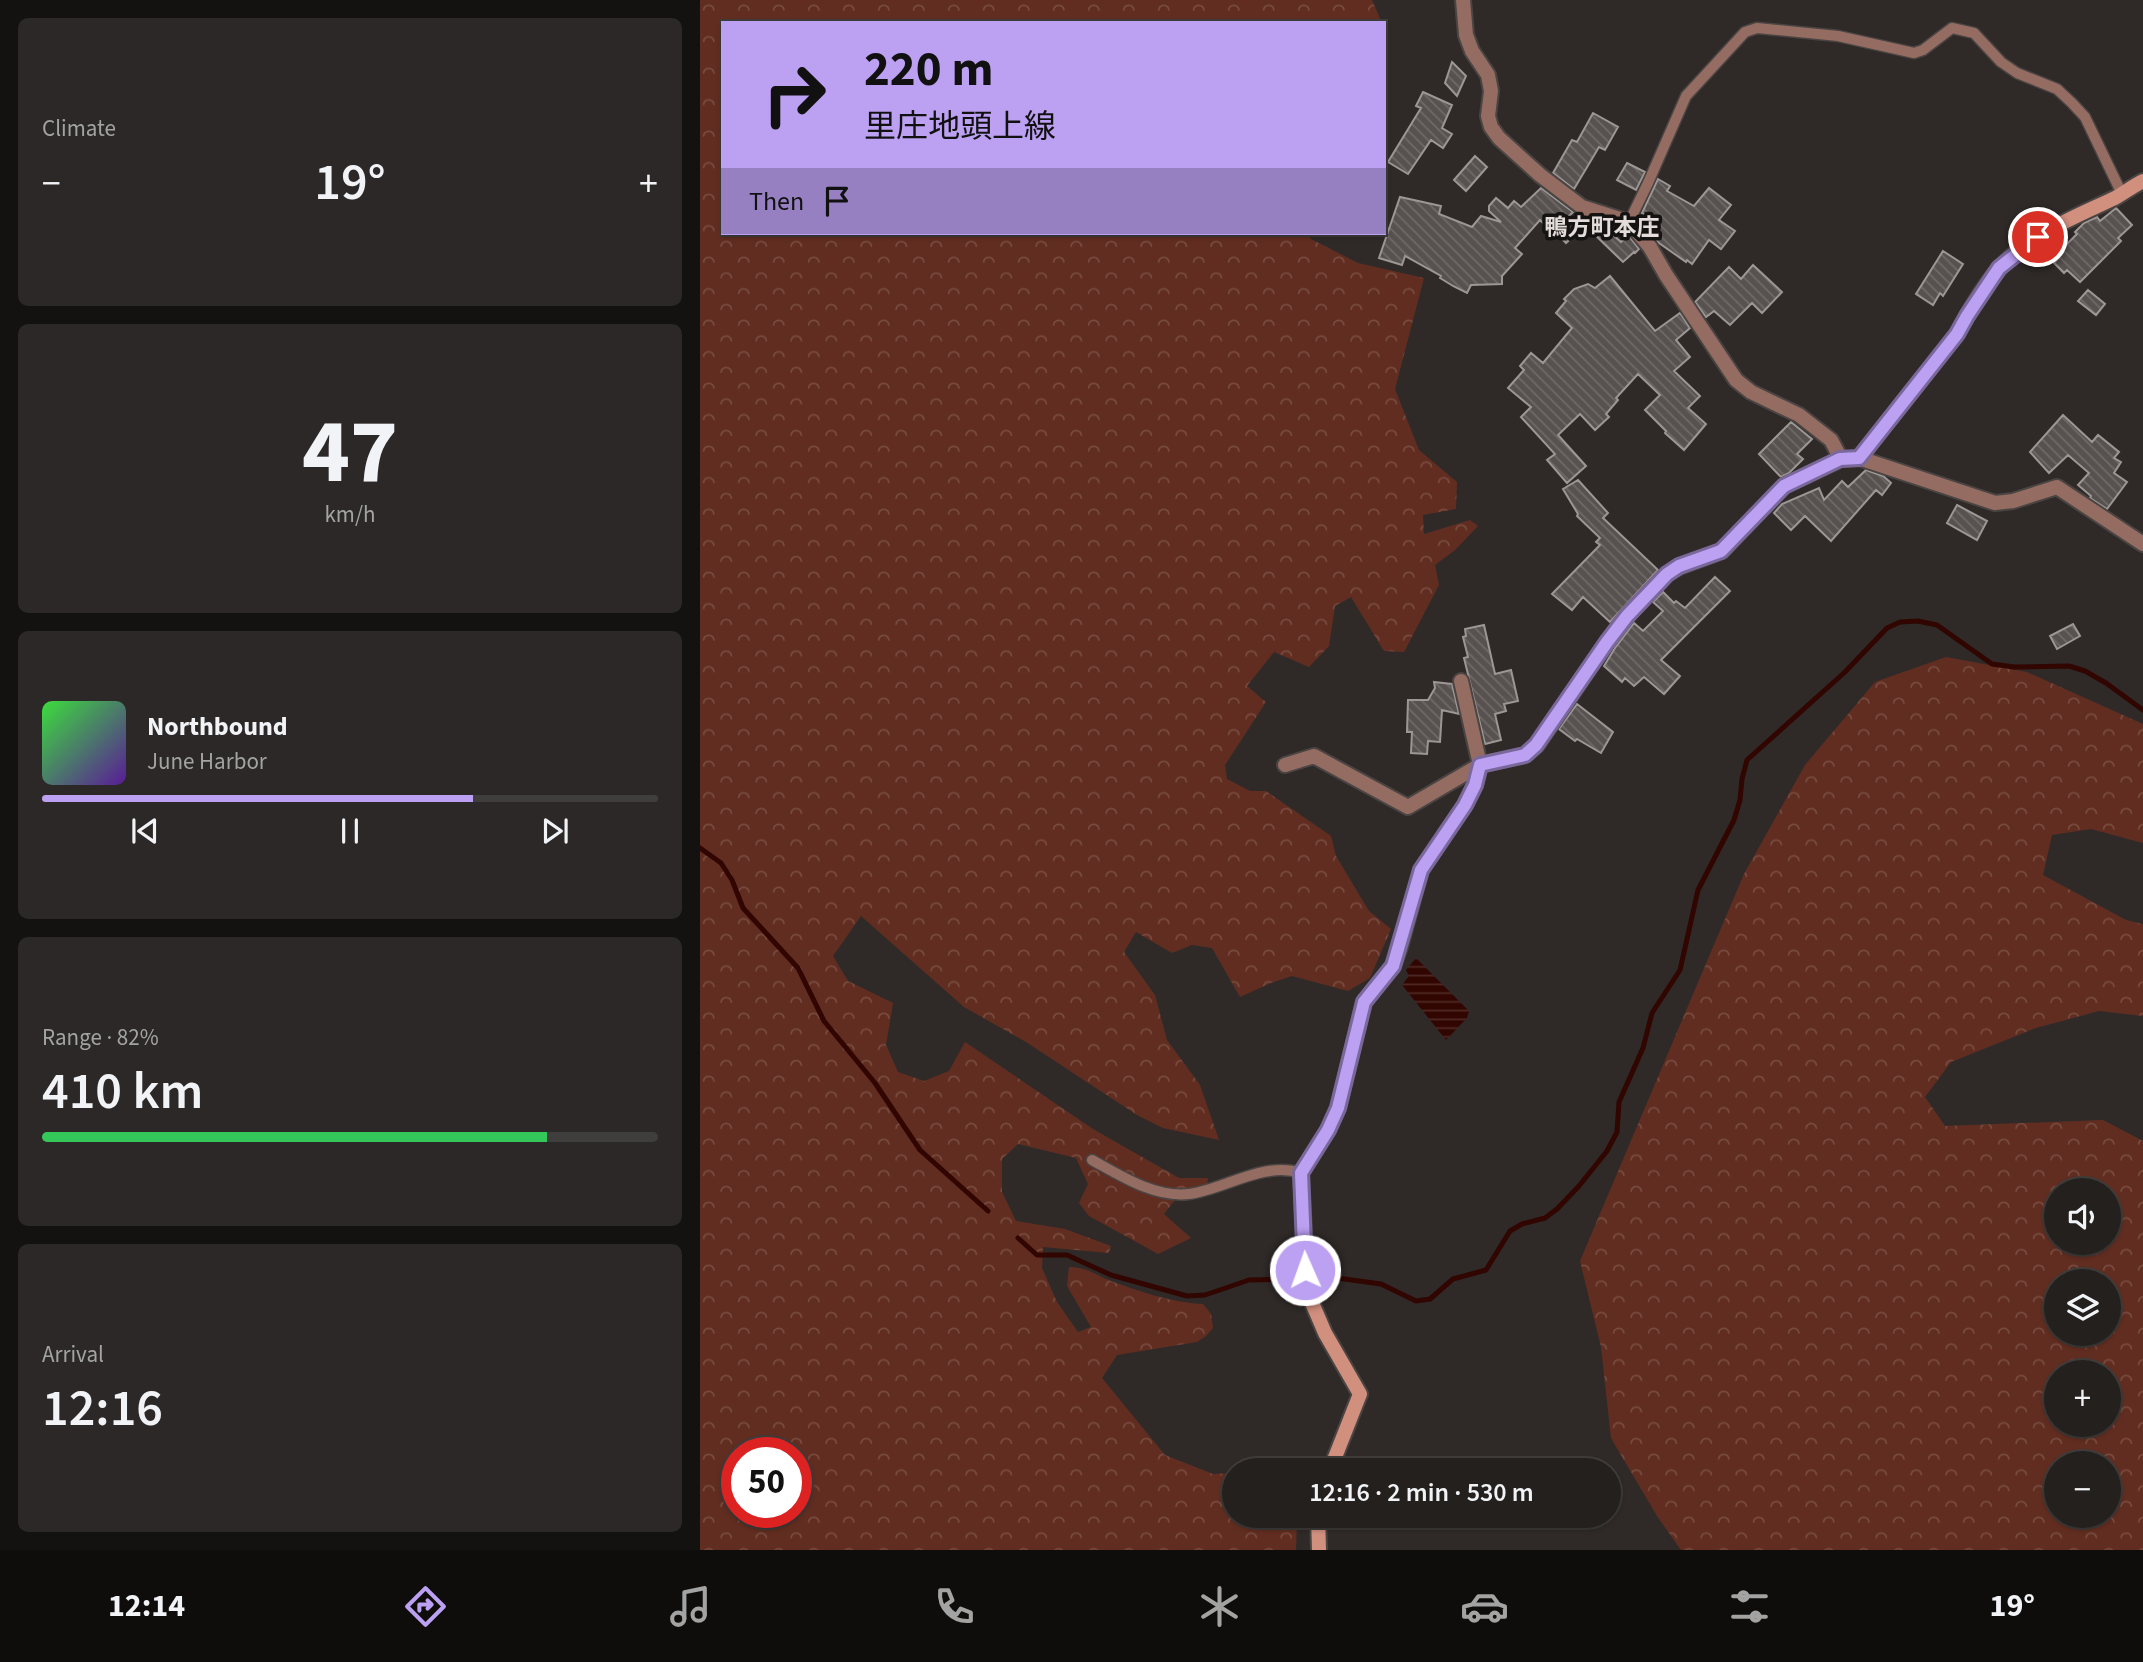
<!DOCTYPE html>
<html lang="en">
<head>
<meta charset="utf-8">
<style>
  :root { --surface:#23201e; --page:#2b2827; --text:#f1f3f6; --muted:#a3a3a4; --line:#403e3c; --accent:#bca0f2 }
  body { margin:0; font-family:"Source Sans 3","Noto Sans JP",sans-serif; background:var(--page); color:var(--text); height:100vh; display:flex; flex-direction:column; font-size:26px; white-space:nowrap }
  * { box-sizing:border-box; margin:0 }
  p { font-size:23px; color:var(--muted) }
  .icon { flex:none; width:38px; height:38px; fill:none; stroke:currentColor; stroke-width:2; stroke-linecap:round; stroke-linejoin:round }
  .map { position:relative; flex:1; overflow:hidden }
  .panel { display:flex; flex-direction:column; gap:18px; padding:18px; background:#131210; width:700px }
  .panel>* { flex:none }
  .hud { position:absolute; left:21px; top:21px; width:665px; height:214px; border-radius:0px; box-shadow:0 2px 5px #0004,0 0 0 2px var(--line); background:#bca0f2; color:#111; overflow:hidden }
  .fabs { position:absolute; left:1344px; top:1178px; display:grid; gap:14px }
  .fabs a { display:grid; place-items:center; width:77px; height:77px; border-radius:50%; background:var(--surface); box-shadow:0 2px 5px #0004,0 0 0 2px var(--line); font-size:35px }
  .speed { position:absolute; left:21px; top:1437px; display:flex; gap:14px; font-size:35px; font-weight:700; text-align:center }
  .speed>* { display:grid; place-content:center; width:91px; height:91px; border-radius:50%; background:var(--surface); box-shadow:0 2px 5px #0004,0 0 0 2px var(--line); line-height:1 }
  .speed .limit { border:10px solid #d22; background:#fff; color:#111 }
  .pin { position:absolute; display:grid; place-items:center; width:60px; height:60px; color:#fff; margin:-30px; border:4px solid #fff; border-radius:50%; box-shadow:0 2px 7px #0007 }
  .me { position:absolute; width:77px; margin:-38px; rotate:358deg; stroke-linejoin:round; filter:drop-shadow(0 0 5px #0008) }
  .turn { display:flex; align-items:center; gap:24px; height:147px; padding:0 28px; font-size:32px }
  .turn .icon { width:91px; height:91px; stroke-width:2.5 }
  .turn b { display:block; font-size:49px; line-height:60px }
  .then { display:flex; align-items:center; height:66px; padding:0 28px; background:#0003; gap:14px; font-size:26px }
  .big { font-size:52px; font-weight:600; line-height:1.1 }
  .panel .card { flex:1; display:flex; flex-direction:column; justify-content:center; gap:10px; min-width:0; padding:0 24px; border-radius:10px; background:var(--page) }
  .panel .dial { align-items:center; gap:0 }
  .dial b { font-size:91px; line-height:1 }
  .song { display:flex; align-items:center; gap:21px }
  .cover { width:84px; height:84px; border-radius:10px; background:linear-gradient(135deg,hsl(120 70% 55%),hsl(270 70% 35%)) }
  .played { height:7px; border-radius:4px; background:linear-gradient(90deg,var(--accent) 70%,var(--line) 70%) }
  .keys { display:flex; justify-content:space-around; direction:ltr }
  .heat { display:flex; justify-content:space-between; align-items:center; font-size:38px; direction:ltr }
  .charge { height:10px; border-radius:5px; background:linear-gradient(90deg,#34c759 82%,var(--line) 0) }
  .trip { position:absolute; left:522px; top:1458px; width:399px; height:70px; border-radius:35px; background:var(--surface); box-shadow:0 2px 5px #0004,0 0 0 2px var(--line); font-weight:600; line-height:70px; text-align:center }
  .dock { display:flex; height:112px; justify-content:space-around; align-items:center; background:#0e0d0c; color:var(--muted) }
  .dock .icon { width:49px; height:49px }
  .dock .on { color:var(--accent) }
  .dock b { font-size:32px; color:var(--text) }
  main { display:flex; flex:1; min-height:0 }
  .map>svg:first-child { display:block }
  .forest { fill:url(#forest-crowns); fill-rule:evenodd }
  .water { fill:url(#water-rules) }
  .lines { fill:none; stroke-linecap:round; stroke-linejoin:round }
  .stream { stroke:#310500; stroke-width:5 }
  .building { fill:url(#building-back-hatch); stroke:#9c9694; stroke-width:2 }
  .lane-casing { stroke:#4a4543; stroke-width:13 }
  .street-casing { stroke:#4a4543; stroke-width:18 }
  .secondary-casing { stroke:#4a4543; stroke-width:18 }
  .lane { stroke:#956c61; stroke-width:10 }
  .street { stroke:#956c61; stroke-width:14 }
  .secondary { stroke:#d18f7e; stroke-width:14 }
  .route-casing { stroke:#7a689d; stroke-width:18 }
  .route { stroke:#bca0f2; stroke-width:12 }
  .labels { text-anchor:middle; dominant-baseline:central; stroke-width:7; stroke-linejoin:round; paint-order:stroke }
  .quarter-label { font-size:23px; font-weight:bold; fill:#e3dcda; stroke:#151312 }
</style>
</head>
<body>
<main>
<section class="panel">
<div class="card"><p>Climate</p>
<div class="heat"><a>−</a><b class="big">19°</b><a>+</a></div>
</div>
<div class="card dial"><b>47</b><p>km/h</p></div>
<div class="card">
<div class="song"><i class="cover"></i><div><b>Northbound</b><p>June Harbor</p></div></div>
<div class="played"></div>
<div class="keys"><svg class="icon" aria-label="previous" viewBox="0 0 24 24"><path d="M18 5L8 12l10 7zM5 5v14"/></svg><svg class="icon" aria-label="pause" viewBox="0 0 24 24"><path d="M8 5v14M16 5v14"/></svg><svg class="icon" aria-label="next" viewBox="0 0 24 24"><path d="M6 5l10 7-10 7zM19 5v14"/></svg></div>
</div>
<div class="card"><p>Range · 82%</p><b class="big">410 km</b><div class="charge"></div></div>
<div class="card"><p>Arrival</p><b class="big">12:16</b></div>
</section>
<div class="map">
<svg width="1443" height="1550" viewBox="0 0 1443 1550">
  <defs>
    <pattern id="forest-crowns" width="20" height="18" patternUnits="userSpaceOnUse" patternTransform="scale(1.75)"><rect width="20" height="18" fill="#612d20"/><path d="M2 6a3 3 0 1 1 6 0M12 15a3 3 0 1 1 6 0" fill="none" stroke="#784b40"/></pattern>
    <pattern id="water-rules" width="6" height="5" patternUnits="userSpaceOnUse" patternTransform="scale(1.75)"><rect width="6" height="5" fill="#310500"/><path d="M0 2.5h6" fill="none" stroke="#4f2925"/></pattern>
    <pattern id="building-back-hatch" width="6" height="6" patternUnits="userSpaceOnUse" patternTransform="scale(1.75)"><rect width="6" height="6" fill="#57514f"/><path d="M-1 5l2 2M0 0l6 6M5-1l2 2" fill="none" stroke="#6f6a68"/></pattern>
  </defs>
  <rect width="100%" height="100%" fill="#2f2a28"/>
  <path class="forest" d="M0 0H672L682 23H23V233H606L611 239 658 263 724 278 695 389 719 450 757 482 756 509 723 515 724 534 770 520 778 526 755 550 735 565 739 585 704 652 684 651 651 597 635 606 629 646 609 667 574 652 547 686 566 702 525 765 527 779 550 791H566L631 836 636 856 669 911 691 929 670 978 648 991 592 976 571 983 540 997 512 948 492 945 472 953 436 932 424 952 455 995 467 1040 500 1085 519 1140 463 1128 437 1115 326 1042 264 1007 161 916 133 956 148 981 193 1003 186 1045 198 1072 224 1081 249 1071 265 1042 393 1129 479 1178H508L506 1194 475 1200 464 1214 491 1238 458 1254 389 1216 379 1203 388 1184 376 1158 318 1144 302 1159V1192L316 1221 365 1229 411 1246 409 1253 343 1247 342 1268 357 1302 378 1332 391 1327 367 1286 369 1267C384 1266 396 1275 411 1281 438 1291 474 1303 503 1304L511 1314 513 1328 506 1336 497 1342 417 1355 402 1378 465 1455 513 1474 534 1473V1516H597L596 1550H0ZM37 1452H96V1512H37Z
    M1246 657 1327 672 1443 724V843L1391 829 1352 835 1343 875 1426 920 1443 924V1016L1399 1011 1336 1028 1251 1062 1225 1097 1245 1126 1403 1120 1443 1141V1550H981L957 1516 911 1438 901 1347 880 1261 1044 874 1105 765 1175 682ZM1356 1190H1409V1242H1356ZM1356 1281H1409V1334H1356ZM1356 1372H1409V1424H1356ZM1356 1463H1409V1516H1356Z"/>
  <path class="water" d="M716 958 769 1011 767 1018 746 1040 702 985 709 976 706 970Z"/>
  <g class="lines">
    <path class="stream" d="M0 848 21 863 32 880 43 908 98 968 124 1021 175 1083 220 1150 288 1211
      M318 1238 337 1255H367L411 1275 487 1296 505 1295 549 1280 637 1278 681 1284 716 1301 730 1299 753 1279 786 1270 810 1231 822 1224 845 1218 857 1209 879 1186 907 1151 917 1132 919 1102 943 1048 952 1013 980 970 998 890 1034 820 1040 800 1042 779 1047 760 1145 672 1187 628 1200 622 1218 621 1237 625 1292 664 1314 667 1369 666 1385 671 1406 683 1443 710"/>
  </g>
  <path class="building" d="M752 62 766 76 757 96 745 83Z
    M723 92 752 105 742 128 752 134 743 148 731 140 708 174 688 162 721 108 716 106Z
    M893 113 918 127 905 150 899 147 874 189 853 173 872 140 877 142Z
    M775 156 787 167 766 191 754 180Z
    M927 163 945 172 936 190 917 180Z
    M958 179 970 186 967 191 994 206 1009 188 1031 205 1019 220 1035 231 1021 249 1009 240 992 264 987 260 986 262 959 243 941 222 947 216 942 213Z
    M841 188 873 212 866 219 878 232 866 243 854 230 852 232 840 220 815 248 822 254 802 276V284L771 285 767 293 753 286 740 278 741 276 705 256 702 265 679 258 700 197 741 206 739 214 772 227 781 216 801 222 789 211V206L796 198 808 208 814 201 821 207Z
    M1416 208 1432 225 1418 238 1421 241 1380 282 1367 270 1364 273 1354 263 1363 253 1361 250 1377 234 1375 232 1384 223 1397 217 1400 221Z
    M902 225 921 242 928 235 939 249 935 253 934 252 923 262 894 234Z
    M1243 251 1263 264 1243 296 1240 293 1233 305 1216 294Z
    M1053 265 1082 292 1062 313 1052 303 1030 325 1014 311 1006 317 995 302 1029 267 1041 279Z
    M910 276 955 331 980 313 990 328 976 340 990 357 974 371 1000 396 988 408 1006 424 984 450 965 433 966 431 945 410 960 395 938 374 916 398 918 400 906 414 909 417 895 430 880 414 858 435 886 466 867 483 847 460 855 454 821 417 831 407 808 388 824 370 820 366 831 353 843 363 872 328 856 313 866 301 864 299 874 289 888 284 895 288Z
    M1388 290 1405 304 1396 315 1378 301Z
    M1363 415 1392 442 1398 435 1419 452 1414 458 1421 462 1414 473 1427 482 1407 509 1390 498 1391 496 1378 485 1389 473 1368 455 1349 473 1330 452Z
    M1091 422 1112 439 1097 454 1103 459 1089 473 1081 477 1059 454Z
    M1166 470 1183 476 1191 483 1182 495 1176 490 1131 541 1105 516 1091 530 1074 513 1082 504 1119 488 1124 500 1142 481 1148 487Z
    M878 480 908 513 903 518 958 570 910 622 883 597 872 610 852 594 900 545 896 542 900 538 877 516 878 514 863 489Z
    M1257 505 1287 521 1277 540 1247 523Z
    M1015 577 1030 591 961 660 980 676 964 694 944 677 934 686 925 678 922 682 904 666 915 648 934 623 943 631 963 611 953 602 963 592 974 603 976 601 985 608Z
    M1373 624 1380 636 1357 649 1350 636Z
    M784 625 795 674 811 670 818 701 804 704 806 711 795 714 801 740 785 744 764 658 768 657 763 637 766 636 765 629Z
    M734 682 752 684 759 714 742 710 740 742 728 741 727 754 711 753 712 732H707L708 700H728L735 688Z
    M877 704 913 732 901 753 877 739 875 741 859 729Z"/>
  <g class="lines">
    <defs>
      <path id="lane" d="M929 222 948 183 986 96 1045 32 1057 28 1138 36 1214 53 1223 50 1252 28 1274 33 1301 62 1317 73 1357 89 1372 103 1385 117 1422 194
        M392 1160C421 1176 455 1198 489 1194 525 1189 564 1161 601 1173"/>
      <path id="street" d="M763 0 766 35 772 51 788 75 791 91 788 116 791 127 799 138 840 175 882 207 929 222 950 247 966 275 1036 380 1051 392 1099 415 1131 440 1141 459
        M1159 458 1295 503 1313 501 1357 487 1443 544
        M585 765 614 756 708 807 780 765 761 681"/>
      <path id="secondary" d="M630 1470 660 1394 625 1333 607 1291 601 1173 628 1130 638 1108 664 1002 693 966 700 947 721 870 765 805 775 785 780 765 825 755 837 745 907 642 927 616 967 574 979 567 1022 551 1084 486 1141 459 1159 458 1257 334C1269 312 1282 288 1299 269 1328 235 1375 217 1415 198 1424 193 1433 186 1443 181
        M618 1516 619 1550"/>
    </defs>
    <use href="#lane" class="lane-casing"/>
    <use href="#street" class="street-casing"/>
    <use href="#secondary" class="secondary-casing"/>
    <use href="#lane" class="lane"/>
    <use href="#street" class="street"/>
    <use href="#secondary" class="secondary"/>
  </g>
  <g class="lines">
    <defs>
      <path id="route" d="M605 1270 601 1173 628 1130 638 1108 664 1002 693 966 721 870 765 805 775 785 780 765 825 755 836 745 907 642 927 616 967 574 979 566 1021 551 1084 486 1140 459 1159 458 1257 334 1267 316 1299 268 1338 237"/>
    </defs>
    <use href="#route" class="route-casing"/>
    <use href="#route" class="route"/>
  </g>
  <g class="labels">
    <g class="quarter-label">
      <text x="902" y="227">鴨方町本庄</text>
    </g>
  </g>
</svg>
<div class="fabs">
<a><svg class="icon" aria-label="sound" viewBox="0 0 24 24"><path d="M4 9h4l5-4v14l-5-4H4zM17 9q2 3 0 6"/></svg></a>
<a><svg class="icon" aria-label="layers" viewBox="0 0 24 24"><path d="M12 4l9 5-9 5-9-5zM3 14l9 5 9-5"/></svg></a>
<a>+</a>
<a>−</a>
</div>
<div class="speed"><div class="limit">50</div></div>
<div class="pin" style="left:1338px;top:237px;background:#d93025"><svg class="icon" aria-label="arrive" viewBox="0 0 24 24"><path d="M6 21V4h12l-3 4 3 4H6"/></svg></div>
<svg class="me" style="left:605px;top:1270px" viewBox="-20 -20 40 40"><circle r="17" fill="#bca0f2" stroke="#fff" stroke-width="3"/><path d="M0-11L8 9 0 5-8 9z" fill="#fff"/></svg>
<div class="trip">12:16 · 2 min · 530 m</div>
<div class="hud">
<div class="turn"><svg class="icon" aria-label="right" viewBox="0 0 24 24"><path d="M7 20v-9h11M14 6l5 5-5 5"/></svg><div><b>220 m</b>里庄地頭上線</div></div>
<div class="then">Then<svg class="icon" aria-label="arrive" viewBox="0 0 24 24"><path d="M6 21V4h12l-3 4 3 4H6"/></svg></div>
</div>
</div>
</main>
<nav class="dock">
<b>12:14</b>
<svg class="icon on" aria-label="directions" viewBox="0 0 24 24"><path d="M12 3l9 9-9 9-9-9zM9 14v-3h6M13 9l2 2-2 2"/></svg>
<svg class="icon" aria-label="music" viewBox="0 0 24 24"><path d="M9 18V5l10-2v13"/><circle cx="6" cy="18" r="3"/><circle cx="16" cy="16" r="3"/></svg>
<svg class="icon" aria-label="phone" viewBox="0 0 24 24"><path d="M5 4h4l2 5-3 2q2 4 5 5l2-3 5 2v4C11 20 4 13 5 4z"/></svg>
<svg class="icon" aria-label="climate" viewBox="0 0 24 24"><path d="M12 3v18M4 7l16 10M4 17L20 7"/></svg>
<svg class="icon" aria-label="car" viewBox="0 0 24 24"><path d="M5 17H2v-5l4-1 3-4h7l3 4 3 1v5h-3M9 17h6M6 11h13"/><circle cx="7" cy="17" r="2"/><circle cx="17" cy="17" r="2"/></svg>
<svg class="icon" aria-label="filters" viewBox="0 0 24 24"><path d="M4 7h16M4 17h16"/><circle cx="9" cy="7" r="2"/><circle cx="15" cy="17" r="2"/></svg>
<b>19°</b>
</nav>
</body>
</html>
